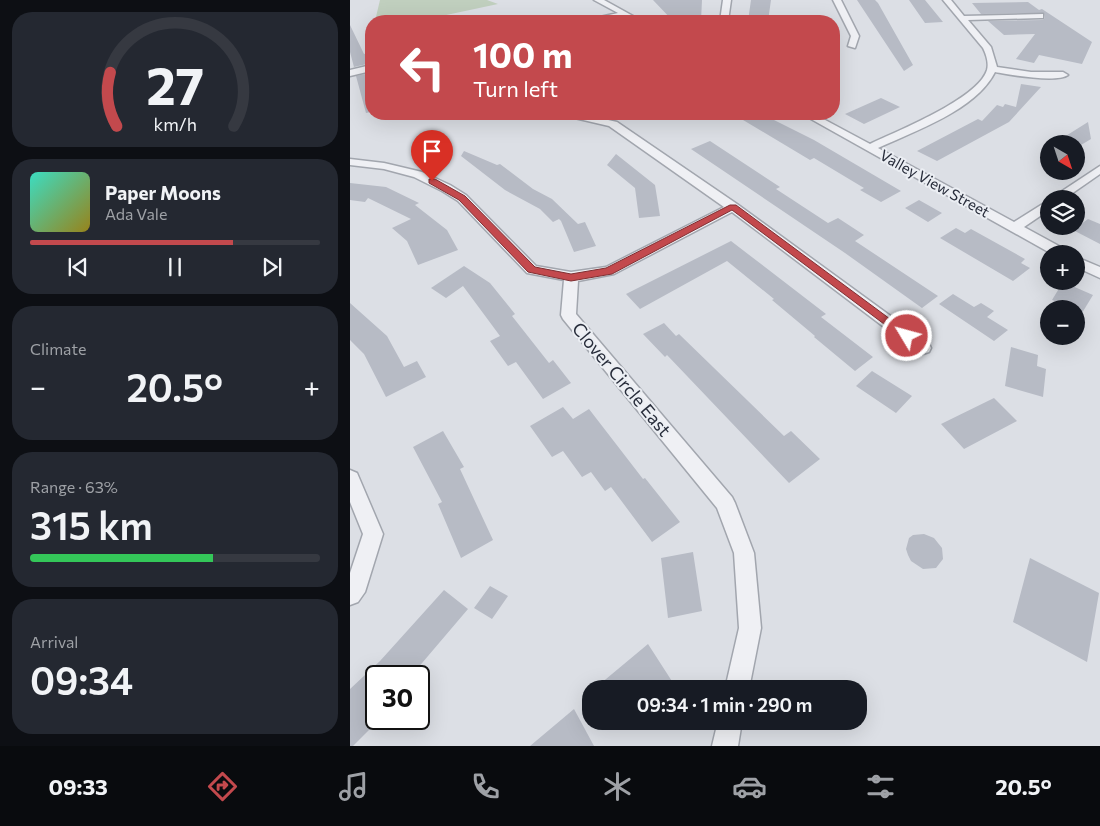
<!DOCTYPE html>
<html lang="en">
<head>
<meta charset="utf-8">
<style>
  :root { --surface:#171b24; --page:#242831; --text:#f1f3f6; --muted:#9ea1a6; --line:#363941; --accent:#c3494d }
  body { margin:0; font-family:Commissioner,sans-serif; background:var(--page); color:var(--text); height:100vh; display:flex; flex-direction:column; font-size:19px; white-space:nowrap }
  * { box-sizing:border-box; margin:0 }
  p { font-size:16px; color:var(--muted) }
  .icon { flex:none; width:28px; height:28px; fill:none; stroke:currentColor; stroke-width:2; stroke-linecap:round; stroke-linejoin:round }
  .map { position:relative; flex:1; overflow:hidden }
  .drawer { display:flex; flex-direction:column; gap:12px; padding:12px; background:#0d0f14; width:350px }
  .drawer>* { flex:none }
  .banner { position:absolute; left:15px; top:15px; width:475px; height:105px; border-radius:20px; box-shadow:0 5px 20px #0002; background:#c3494d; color:#fff; overflow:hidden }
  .needle { width:32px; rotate:141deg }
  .fabs { position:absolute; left:690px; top:135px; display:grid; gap:10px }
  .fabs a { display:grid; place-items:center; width:45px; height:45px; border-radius:50%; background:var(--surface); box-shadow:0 5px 20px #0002; font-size:25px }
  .speed { position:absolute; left:15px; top:665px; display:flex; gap:10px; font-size:25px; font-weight:700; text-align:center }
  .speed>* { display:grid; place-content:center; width:65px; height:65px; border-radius:50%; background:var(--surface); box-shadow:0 5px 20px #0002; line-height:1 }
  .speed .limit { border:2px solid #111; border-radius:8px; background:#fff; color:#111 }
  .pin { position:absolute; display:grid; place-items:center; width:42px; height:42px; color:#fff; margin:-51px -21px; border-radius:50% 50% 50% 0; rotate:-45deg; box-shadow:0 0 5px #0007 }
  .pin .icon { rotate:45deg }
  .me { position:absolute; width:55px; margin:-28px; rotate:307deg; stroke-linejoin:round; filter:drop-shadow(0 0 4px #0008) }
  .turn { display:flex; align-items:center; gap:18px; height:105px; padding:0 25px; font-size:22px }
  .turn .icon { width:65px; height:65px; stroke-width:2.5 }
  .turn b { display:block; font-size:35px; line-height:42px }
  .big { font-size:38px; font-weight:600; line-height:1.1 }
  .drawer .tile { flex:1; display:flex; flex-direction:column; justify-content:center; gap:8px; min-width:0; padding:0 18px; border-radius:20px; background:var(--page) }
  .drawer .dial { align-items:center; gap:0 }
  .dial svg { height:130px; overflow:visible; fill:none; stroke:var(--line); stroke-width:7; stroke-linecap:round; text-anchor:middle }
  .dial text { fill:var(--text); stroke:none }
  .song { display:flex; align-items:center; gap:15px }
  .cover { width:60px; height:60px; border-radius:8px; background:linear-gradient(135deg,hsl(170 70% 55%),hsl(50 70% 35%)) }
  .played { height:5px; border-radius:2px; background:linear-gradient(90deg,var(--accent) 70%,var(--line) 70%) }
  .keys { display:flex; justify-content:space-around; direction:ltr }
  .heat { display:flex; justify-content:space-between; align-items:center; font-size:28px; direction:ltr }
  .charge { height:8px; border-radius:4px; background:linear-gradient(90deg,#34c759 63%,var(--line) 0) }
  .trip { position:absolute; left:232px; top:680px; width:285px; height:50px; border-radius:20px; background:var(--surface); box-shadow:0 5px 20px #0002; font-weight:600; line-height:50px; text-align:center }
  .tabs { display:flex; height:80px; justify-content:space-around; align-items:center; background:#090b0e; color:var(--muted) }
  .tabs .icon { width:35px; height:35px }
  .tabs .on { color:var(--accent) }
  .tabs b { font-size:22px; color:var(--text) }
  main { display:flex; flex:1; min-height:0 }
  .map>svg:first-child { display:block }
  .green { fill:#c0cfbe }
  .building { fill:#b7bbc5 }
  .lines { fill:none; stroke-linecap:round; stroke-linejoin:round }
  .street-casing { stroke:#a2a6ae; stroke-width:3 }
  .street { fill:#eff0f4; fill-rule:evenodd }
  .route { fill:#c3494d; stroke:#7f2f32 }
  .labels { text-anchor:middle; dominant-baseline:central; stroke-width:4; stroke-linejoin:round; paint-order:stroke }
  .far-street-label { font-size:15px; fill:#272c3a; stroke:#ebeef3 }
  .street-label { font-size:18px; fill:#272c3a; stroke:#ebeef3 }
</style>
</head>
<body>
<main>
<section class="drawer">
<div class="tile dial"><svg viewBox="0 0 100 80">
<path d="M14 69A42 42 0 1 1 86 69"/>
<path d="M14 69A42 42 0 0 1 10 36" stroke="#c3494d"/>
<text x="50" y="56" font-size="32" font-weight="700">27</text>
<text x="50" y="72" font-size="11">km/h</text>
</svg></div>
<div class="tile">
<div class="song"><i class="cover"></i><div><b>Paper Moons</b><p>Ada Vale</p></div></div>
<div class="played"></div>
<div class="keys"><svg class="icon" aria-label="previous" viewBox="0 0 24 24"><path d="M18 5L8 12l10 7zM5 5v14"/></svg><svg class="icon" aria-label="pause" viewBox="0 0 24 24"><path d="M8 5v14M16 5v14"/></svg><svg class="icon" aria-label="next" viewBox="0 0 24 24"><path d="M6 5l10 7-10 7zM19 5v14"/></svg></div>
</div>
<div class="tile"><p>Climate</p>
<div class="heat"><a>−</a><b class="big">20.5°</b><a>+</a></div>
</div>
<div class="tile"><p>Range · 63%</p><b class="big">315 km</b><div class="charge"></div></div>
<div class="tile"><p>Arrival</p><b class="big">09:34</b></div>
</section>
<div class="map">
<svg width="750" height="746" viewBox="0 0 750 746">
  <rect width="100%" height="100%" fill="#dcdfe5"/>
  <path class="green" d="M30 0H137L148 4 68 21H25Z"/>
  <path class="building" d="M303 0H352L351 21H323Z
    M401 0H421L418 21H398Z
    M507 0H525L528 3 563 65 554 71Z
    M559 0H575L593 22 575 23Z
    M678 2 689 10 692 9 742 42 732 64 689 55 684 63 666 59 685 34 654 35 638 21 693 20 695 18 694 13 631 14 622 3Z
    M0 25 14 54 21 52V63L4 67 0 52Z
    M21 73V112L16 113 6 76Z
    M671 84 691 87 659 122 587 161 567 151 628 119 632 121 647 105 653 107 655 104 666 107Z
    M531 98 550 107 514 124 495 114Z
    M383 114H412L464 140 551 191 531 202 510 190 514 188 464 158 460 160Z
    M738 122 741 139 726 148V144H703Z
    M360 141 430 187 426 189 478 223 488 218 514 235 505 241 588 296 572 308 495 253 341 149Z
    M114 151 147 165 150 164 183 189 202 199 228 224 235 222 246 246 224 252 211 221 209 219 203 222 190 209 155 190 111 156Z
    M266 154 305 185 310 216 289 218 285 188 257 165Z
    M0 183 36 187 69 203 65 205 97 230 108 250 68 265 57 241 42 228 61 219 18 198 15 202 0 200Z
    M569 200 592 213 578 222 555 208Z
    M738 219 750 224V244L723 230Z
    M606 228 615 233 621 229 675 259 671 263 680 268 663 281 590 238Z
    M381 241 476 314 471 317 523 357 505 371 464 337 465 336 422 300 424 299 377 261 290 309 276 294Z
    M114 266 140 283 165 314 162 316 199 363 203 360 221 383 193 399 166 362 158 366 140 341 150 336 113 286 96 298 81 288Z
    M713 282 743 295 732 313 726 309 702 300Z
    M603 294 624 307 631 303 644 311 637 317 658 330 644 341 589 304Z
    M0 303 37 336 54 367 67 361 76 377 36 397 14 354 0 340Z
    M314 323 326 336 329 334 434 436 441 431 470 459 439 483 317 355 315 357 293 334Z
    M661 347 688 355 687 366 696 369 693 397 655 386Z
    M522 371 562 396 546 413 506 386Z
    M644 398 667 421 614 449 591 424Z
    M213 407 223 419 239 409 293 479 295 478 330 522 302 542 261 487 255 491 241 472 232 477 213 451 202 457 180 426Z
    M93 431 114 467 110 469 143 540 111 558 88 504 92 502 63 447Z
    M574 534 584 538 592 548 593 559 586 568 573 569 561 561 558 555 556 549 559 538 563 535Z
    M343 552 352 611 318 618 311 558Z
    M680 558 749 593 737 662 663 622Z
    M140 586 158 596 142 619 124 608Z
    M94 590 118 609 61 676H26V723L3 746H0V689L30 661Z
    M298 644 327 689H244Z
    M224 709 244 746H180Z"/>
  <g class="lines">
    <defs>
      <path id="street" d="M244 0H254L292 21H282L274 17 253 21H240L241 19 268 13Z
        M373 0H381L378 21H370Z
        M483 0H491L509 36 505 48 498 46 501 36Z
        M593 0H601L614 16 693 14V18H690L618 20 641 47 647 67 681 72H713L718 75C707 83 660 75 645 72 626 110 565 131 528 148L664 222 699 200V210L674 227 718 251 720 254H702L452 114H464L520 144C547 131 628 99 637 70 639 63 636 54 633 48Z
        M21 65V71L0 76V70Z
        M215 114H232L267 122 387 204 579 344 581 348 579 352 573 354 567 352 382 212 264 274 228 281 226 314 382 497 385 503 404 553 411 628 399 689H375L389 628 384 553 367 508 213 319 211 315 214 280 177 273 108 201 92 191 64 177 34 169 0 165V159L34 163 72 172 100 185 116 195 186 266 221 272 256 267 374 207 259 126 216 116Z
        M750 166V174L714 199H700Z
        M726 257 750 267V278L726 267Z
        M0 470 7 473 33 534 15 592 8 602 0 605V573L13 534 0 502Z
        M368 721H392L388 746H362Z"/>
    </defs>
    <use href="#street" class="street-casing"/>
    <use href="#street" class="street"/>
  </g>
  <path class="route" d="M79 179H85L115 196 185 267 221 274 256 268 380 205H386L563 336 561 339H554L382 210 262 274 221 281 178 272 109 200 79 183Z"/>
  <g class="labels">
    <g class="far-street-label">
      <text transform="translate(585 183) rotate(29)">Valley View Street</text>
    </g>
    <g class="street-label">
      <text transform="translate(272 379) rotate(50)">Clover Circle East</text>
    </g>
  </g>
</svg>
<div class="fabs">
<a><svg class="needle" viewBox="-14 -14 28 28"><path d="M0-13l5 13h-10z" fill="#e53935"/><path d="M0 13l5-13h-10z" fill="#9ea1a6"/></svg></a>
<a><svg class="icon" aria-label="layers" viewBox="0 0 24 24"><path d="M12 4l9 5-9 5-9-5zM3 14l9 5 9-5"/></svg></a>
<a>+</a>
<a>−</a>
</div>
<div class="speed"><div class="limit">30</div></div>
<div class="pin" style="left:82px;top:181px;background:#d93025"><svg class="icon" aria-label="arrive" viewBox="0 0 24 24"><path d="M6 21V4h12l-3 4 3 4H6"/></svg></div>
<svg class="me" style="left:557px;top:336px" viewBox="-20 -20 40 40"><circle r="17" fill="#c3494d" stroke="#fff" stroke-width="3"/><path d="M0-11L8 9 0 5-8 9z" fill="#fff"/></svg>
<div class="trip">09:34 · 1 min · 290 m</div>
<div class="banner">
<div class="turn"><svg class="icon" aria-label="left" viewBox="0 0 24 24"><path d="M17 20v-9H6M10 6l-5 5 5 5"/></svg><div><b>100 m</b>Turn left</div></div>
</div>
</div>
</main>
<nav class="tabs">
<b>09:33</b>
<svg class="icon on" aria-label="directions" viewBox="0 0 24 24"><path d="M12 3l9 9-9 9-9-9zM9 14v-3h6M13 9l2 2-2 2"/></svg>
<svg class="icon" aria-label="music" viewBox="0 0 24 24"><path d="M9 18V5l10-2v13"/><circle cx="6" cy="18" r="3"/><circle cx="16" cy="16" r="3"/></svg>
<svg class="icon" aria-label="phone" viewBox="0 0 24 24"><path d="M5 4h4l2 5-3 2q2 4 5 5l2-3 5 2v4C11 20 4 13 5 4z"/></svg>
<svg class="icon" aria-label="climate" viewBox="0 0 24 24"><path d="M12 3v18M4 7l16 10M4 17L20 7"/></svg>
<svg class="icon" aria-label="car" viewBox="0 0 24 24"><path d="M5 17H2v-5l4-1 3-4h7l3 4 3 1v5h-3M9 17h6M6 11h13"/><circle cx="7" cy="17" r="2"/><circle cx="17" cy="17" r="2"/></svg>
<svg class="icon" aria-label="filters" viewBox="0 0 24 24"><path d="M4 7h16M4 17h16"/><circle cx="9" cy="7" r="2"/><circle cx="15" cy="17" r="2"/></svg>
<b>20.5°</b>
</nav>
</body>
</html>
